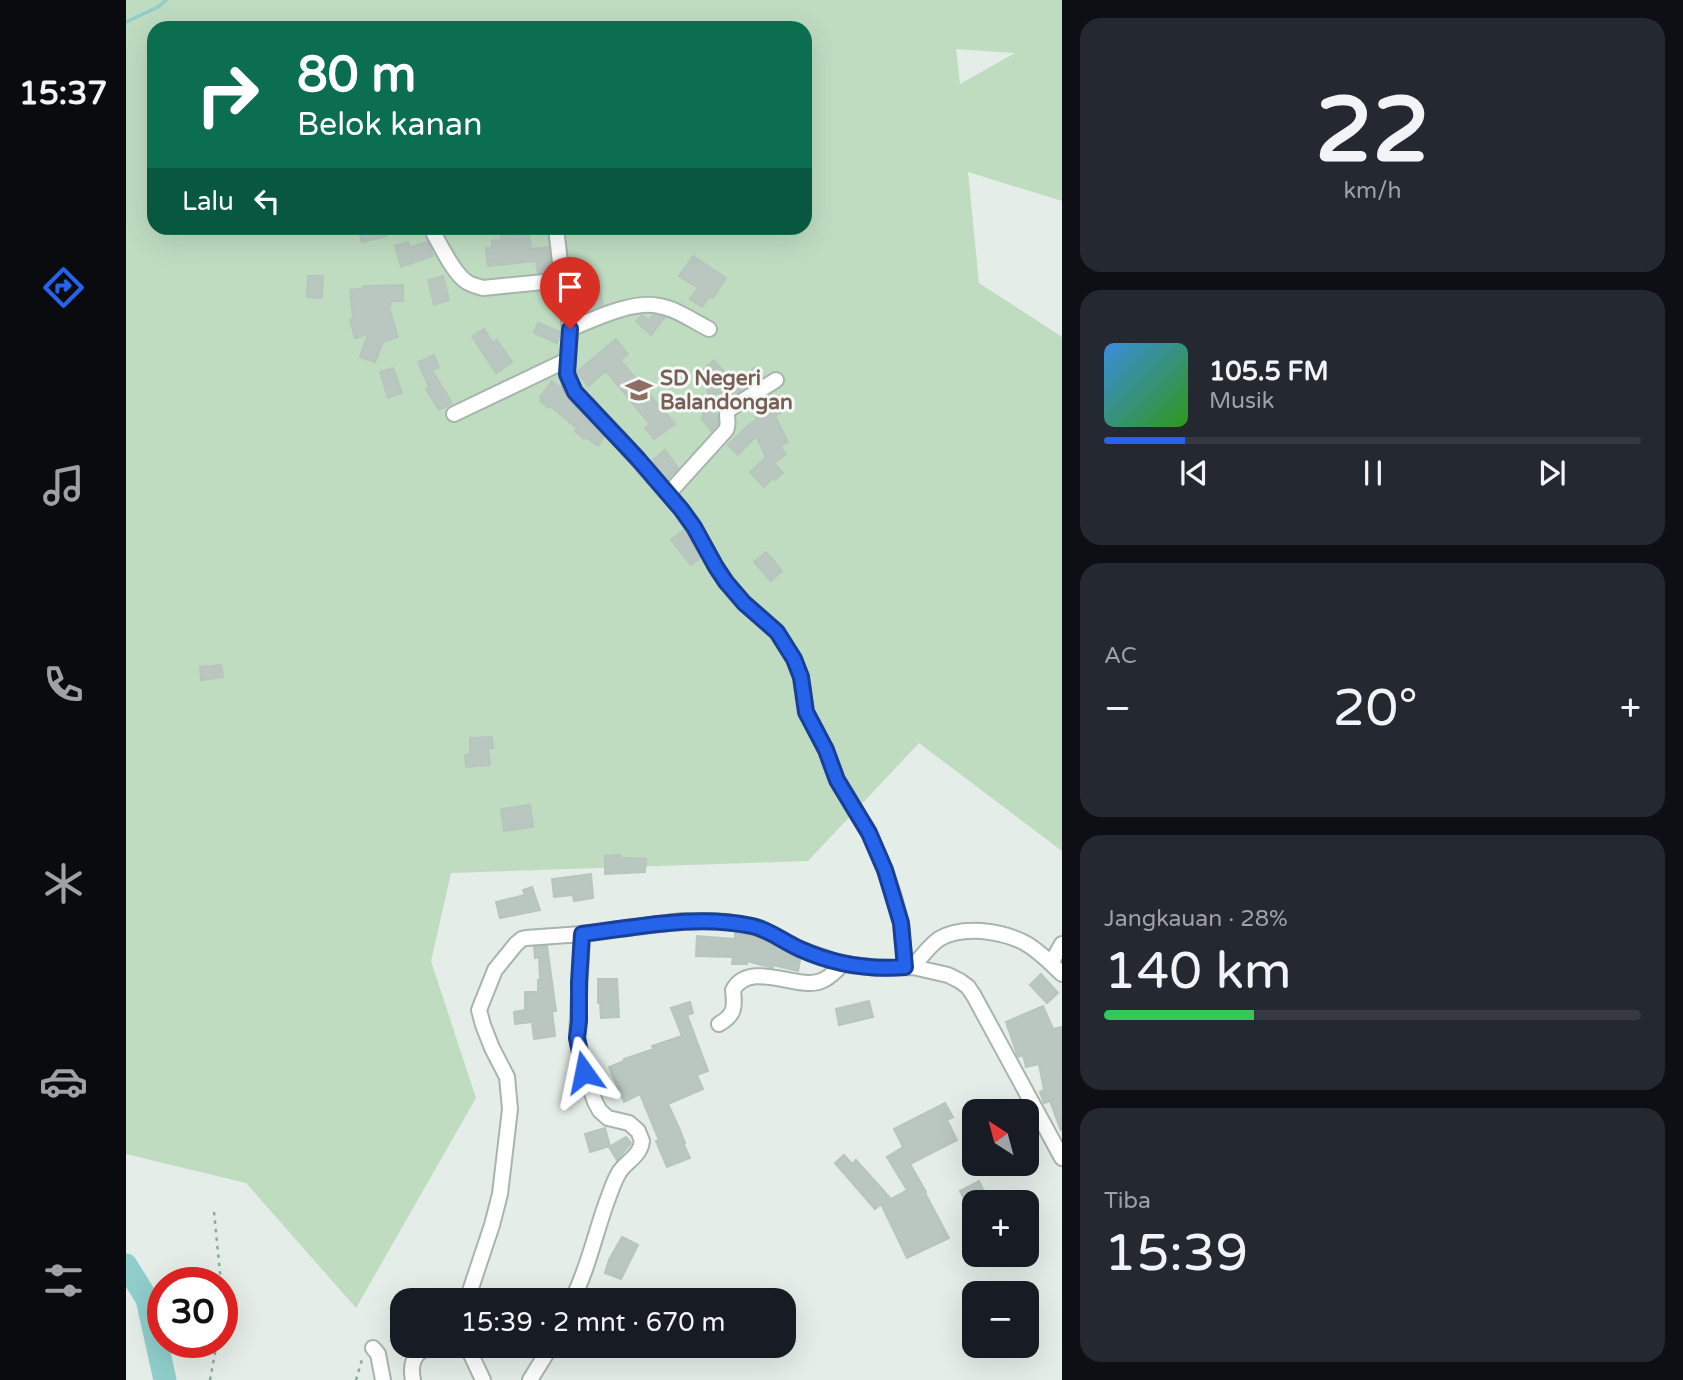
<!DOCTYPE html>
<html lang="id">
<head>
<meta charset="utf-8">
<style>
  :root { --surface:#171b24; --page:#242831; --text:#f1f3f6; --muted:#9ea1a6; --line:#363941; --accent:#2563eb }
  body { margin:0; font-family:"Varela Round",sans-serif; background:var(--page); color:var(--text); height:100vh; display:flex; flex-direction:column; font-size:26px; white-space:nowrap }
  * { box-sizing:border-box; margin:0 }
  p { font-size:23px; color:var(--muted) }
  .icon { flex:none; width:38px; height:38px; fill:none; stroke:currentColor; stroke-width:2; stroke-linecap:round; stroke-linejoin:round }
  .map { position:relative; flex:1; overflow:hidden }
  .drawer { display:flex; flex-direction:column; gap:18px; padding:18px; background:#0d0f14; width:621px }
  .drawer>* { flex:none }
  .guide { position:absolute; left:21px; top:21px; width:665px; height:214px; border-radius:21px; box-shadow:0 7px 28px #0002; background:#0b6e4f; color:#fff; overflow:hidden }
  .needle { width:46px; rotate:324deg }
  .controls { position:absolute; left:836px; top:1099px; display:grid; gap:14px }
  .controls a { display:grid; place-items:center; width:77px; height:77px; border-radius:14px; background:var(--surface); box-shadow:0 7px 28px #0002; font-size:35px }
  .speed { position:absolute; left:21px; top:1267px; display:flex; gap:14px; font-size:35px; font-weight:700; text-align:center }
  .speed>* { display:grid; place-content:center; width:91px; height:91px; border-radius:50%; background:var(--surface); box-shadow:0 7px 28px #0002; line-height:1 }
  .speed .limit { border:10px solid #d22; background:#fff; color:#111 }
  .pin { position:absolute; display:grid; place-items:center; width:60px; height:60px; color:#fff; margin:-72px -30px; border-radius:50% 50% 50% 0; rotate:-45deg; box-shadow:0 0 7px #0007 }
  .pin .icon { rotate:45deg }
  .me { position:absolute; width:77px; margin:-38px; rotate:348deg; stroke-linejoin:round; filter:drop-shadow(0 0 5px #0008) }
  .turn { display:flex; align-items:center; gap:24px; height:147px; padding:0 35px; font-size:32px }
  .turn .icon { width:91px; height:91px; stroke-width:2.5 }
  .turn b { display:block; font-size:49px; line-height:60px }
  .then { display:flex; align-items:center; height:66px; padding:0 35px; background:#0003; gap:14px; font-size:26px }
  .big { font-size:52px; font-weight:600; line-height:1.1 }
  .drawer .widget { flex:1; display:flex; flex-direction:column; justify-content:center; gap:10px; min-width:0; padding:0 24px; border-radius:21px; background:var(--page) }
  .drawer .dial { align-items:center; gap:0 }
  .dial b { font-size:91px; line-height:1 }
  .song { display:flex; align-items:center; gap:21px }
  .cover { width:84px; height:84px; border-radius:10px; background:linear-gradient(135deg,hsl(210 70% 55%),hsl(110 70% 35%)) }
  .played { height:7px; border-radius:4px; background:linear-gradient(90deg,var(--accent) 15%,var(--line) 15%) }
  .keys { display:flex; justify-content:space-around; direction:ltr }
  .heat { display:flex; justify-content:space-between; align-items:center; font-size:38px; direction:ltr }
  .charge { height:10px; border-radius:5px; background:linear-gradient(90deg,#34c759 28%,var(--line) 0) }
  .trip { position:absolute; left:264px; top:1288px; width:406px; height:70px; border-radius:21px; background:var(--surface); box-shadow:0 7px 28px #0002; font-weight:600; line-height:70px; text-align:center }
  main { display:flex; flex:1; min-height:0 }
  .dock { display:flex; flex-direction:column; width:126px; justify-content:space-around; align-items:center; background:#090b0e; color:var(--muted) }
  .dock .icon { width:49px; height:49px }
  .dock .on { color:var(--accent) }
  .dock b { font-size:32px; color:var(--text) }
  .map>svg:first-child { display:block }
  .green { fill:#bfdcc1; fill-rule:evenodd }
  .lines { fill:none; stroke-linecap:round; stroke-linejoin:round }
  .stream { stroke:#90cecb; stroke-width:3.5 }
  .river { stroke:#90cecb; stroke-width:23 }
  .building { fill:#bac7c0; stroke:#b7c6bd; stroke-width:2 }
  .street-casing { stroke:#a7b5ad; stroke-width:18 }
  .path { stroke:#87ae9a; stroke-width:2.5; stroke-dasharray:3.5 5; stroke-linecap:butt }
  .street { stroke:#fff; stroke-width:14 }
  .route-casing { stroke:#184099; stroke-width:18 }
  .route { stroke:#2563eb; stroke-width:12 }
  .labels { text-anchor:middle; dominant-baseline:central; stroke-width:6; stroke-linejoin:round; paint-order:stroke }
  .education-label { font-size:21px; font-weight:bold; fill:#785e54; stroke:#f5f9f6; text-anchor:start }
</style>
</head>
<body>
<main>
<nav class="dock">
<b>15:37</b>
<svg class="icon on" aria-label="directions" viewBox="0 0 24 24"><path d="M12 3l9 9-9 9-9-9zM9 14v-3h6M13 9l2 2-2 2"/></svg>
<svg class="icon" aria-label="music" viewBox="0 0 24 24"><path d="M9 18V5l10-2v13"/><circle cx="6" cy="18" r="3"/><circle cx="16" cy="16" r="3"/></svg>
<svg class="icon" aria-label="phone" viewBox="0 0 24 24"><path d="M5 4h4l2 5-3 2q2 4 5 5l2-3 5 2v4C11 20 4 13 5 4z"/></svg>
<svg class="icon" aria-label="climate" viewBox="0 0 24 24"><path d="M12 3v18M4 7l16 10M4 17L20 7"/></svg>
<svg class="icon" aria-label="car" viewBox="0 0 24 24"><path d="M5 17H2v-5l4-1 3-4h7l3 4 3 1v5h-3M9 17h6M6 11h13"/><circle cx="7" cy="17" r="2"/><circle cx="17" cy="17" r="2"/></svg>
<svg class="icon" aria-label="filters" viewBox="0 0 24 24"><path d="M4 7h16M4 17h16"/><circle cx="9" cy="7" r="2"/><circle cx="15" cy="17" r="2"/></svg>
</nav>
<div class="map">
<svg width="936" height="1380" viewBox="0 0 936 1380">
  <rect width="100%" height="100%" fill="#e4ede7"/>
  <path class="green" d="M0 0H936V201L842 172 853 283 936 337V851L793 743 682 861 325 873 305 961 350 1098 230 1308 120 1183 0 1154ZM28 28H679V228H28ZM830 49 888 53H889L834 84Z"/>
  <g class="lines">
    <path class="stream" d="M0 22 32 7 40 0"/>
    <path class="river" d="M0 1265 21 1299 39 1380"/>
  </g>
  <path class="building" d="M250 228H259L261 236 236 242 233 232Z
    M374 228H388L389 235 403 233 405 249 423 247 426 272 412 273 410 261 362 266 360 248H366V241L376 240Z
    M282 242 284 247 302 242 307 256 275 267 269 246Z
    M567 256 600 278 587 298 583 296 576 307 564 299 572 288 553 276Z
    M182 276H197L196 298 181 297Z
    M317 276 323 300 308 305 302 280Z
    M472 281 477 305 452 311 448 285Z
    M277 285V301H264L265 306 263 307 272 337 257 342 249 362 234 357 242 334 229 338 224 320 227 319 224 290 237 288V286Z
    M516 315 523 320 527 315 539 317 525 335 510 321Z
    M412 323 434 332 431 343 408 333Z
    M358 329 367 343 371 340 386 362 370 373 346 336Z
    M490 339 502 354 494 360 549 424 528 439 519 428 524 424 480 371 462 386 451 372Z
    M308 355 313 367 306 370 326 403 313 410 300 389 303 387 292 362Z
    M588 360 605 380 616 373 617 375 630 367 637 377 608 395 606 390 583 396 580 386 591 383 578 369Z
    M267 368 276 393 262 398 254 372Z
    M426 381 435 388 447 406 478 437 472 446 460 437 458 439 449 431 451 428 424 406 423 408 414 401 416 398 414 397Z
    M648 398 657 411 649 416 662 442 654 446 660 454 648 463 657 473 649 480 647 478 638 487 624 472 640 457 630 436 612 455 602 445 621 426 631 419 630 416Z
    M586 400 592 409 589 412 591 416 592 424 585 431 575 418 578 416 574 410Z
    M539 450 552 468 541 479 526 461Z
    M558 530 574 558 565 565 545 540Z
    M640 552 656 571 645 581 628 562Z
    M95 665 97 677 75 680 74 667Z
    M366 737 367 748H362L364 765 340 767 339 755 344 754V738Z
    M404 805 407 827 378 831 375 809Z
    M494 855V858L520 859 519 872 479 874V856Z
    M465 874 467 898 448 901 447 895 428 897 426 879Z
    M406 887 414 910 374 918 370 902 399 895 397 890Z
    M609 933 631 937 674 960 672 971 647 965V968L643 967 621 961V964H606L607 957 570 956 571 936 609 939Z
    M421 946 430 1011H426L429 1036 408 1039 406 1022 389 1024 388 1012 399 1010V992H412V980H414L413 957 409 958 408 947Z
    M915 974 932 993 921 1003 904 985Z
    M472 979H491L493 1017 475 1018 474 1003H472Z
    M743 1001 747 1017 713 1025 710 1009Z
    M564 1002 567 1013 561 1015 582 1071 571 1075 577 1089 542 1104 553 1128 559 1143H557L564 1158 541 1167 530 1141 533 1140 514 1094 498 1102 483 1067 498 1061V1059L528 1049 526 1046 556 1036 545 1008Z
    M917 1006 927 1029 936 1027 935 1131 924 1101 918 1103 914 1092 918 1090 913 1064 900 1067 897 1055 892 1057 880 1022Z
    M819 1103 827 1117 821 1120 831 1140 784 1164 800 1192 799 1193 823 1238 781 1258 755 1204 749 1209 709 1163 718 1155 726 1164 730 1160 765 1199 781 1190 761 1157 777 1147 768 1129Z
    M479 1128 484 1146 464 1152 459 1134Z
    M500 1137 505 1143 491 1160 483 1147Z
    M853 1181 863 1202H849V1221L834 1191Z
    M496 1237 512 1245 495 1279 479 1273 483 1260Z"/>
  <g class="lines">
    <defs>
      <path id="street" d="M430 228 434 262 442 304 444 333 441 368V374L445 387 454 399 494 439 555 509 568 528 590 567 600 582 618 603 651 632 668 659 675 677 680 712 700 750 711 780 743 833 759 870 767 894 775 923 779 967
        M308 234C316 248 328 274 341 282 345 285 351 286 357 288L438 280
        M444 329C468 319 507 300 533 306 551 309 567 321 583 329
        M328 414 441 360
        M542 494 600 430C604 423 599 416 602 410L650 380
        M925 963 936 944
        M787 967C795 957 803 946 813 939 826 931 841 930 856 931 895 935 909 947 936 974
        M593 1024C609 1015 609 1007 607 990 624 959 672 991 695 981 704 978 710 970 717 964
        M341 1300 366 1225 374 1194 384 1109 381 1077 366 1048 357 1025 353 1010 369 970 390 944 396 939 400 938 456 934 556 921H582L602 922 634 928 676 950 717 964 752 968 787 967 822 975 834 981 842 987 848 996 936 1158
        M446 1300C462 1269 469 1234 481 1201 485 1191 488 1180 494 1171 502 1160 514 1156 516 1141L512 1131 503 1123 482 1118 474 1111 469 1102 459 1072 451 1038 456 934
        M341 1346 357 1380
        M247 1348 252 1354 257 1380
        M287 1380C284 1366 287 1350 304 1348 313 1347 318 1351 327 1346
        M404 1380 425 1346"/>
    </defs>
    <use href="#street" class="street-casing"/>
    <path class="path" d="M88 1212 95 1283
      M84 1380 91 1342
      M230 1380 237 1356"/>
    <use href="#street" class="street"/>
  </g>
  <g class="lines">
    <defs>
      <path id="route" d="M444 329 441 374 449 392 512 459 555 509 568 527 590 567 600 582 618 603 651 632 668 659 675 677 680 712 700 750 711 780 743 833 759 870 775 923 779 967C743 970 707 964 674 949 658 942 644 930 626 926 570 914 513 927 456 934L453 982V1021L451 1038 458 1072"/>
    </defs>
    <use href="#route" class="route-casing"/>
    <use href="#route" class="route"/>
  </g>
  <defs>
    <symbol id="school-bare" viewBox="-9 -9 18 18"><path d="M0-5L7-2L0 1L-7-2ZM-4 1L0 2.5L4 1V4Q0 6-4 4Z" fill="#8d6e63" stroke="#f5f9f6" stroke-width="2.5" paint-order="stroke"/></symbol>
  </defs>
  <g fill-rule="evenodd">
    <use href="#school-bare" x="494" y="371" width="38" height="38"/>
  </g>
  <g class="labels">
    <g class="education-label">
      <text x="534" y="378">SD Negeri<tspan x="534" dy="24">Balandongan</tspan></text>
    </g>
  </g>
</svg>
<div class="controls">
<a><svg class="needle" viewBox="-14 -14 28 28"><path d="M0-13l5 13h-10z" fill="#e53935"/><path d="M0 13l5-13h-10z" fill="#9ea1a6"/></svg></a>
<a>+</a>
<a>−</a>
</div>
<div class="speed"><div class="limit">30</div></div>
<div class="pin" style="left:444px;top:329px;background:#d93025"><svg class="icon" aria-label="arrive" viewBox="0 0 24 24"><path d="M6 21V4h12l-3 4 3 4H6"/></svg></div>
<svg class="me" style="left:458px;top:1072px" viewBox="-20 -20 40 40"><path d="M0-17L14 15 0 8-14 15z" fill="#2563eb" stroke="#fff" stroke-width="4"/></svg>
<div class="trip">15:39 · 2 mnt · 670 m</div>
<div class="guide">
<div class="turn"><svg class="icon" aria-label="right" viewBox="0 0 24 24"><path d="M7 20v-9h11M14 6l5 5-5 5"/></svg><div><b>80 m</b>Belok kanan</div></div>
<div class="then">Lalu<svg class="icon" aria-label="left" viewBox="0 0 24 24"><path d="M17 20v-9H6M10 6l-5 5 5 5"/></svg></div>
</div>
</div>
<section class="drawer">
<div class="widget dial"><b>22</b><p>km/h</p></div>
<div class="widget">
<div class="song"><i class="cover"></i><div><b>105.5 FM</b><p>Musik</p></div></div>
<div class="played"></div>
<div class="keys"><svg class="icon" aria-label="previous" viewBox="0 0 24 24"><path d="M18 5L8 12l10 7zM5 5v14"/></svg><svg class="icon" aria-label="pause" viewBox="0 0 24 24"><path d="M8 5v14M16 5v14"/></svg><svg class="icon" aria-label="next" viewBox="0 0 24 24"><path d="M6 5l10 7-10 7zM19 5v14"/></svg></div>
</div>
<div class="widget"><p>AC</p>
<div class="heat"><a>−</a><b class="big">20°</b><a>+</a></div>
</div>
<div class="widget"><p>Jangkauan · 28%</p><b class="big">140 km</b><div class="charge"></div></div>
<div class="widget"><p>Tiba</p><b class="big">15:39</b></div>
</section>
</main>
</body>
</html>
